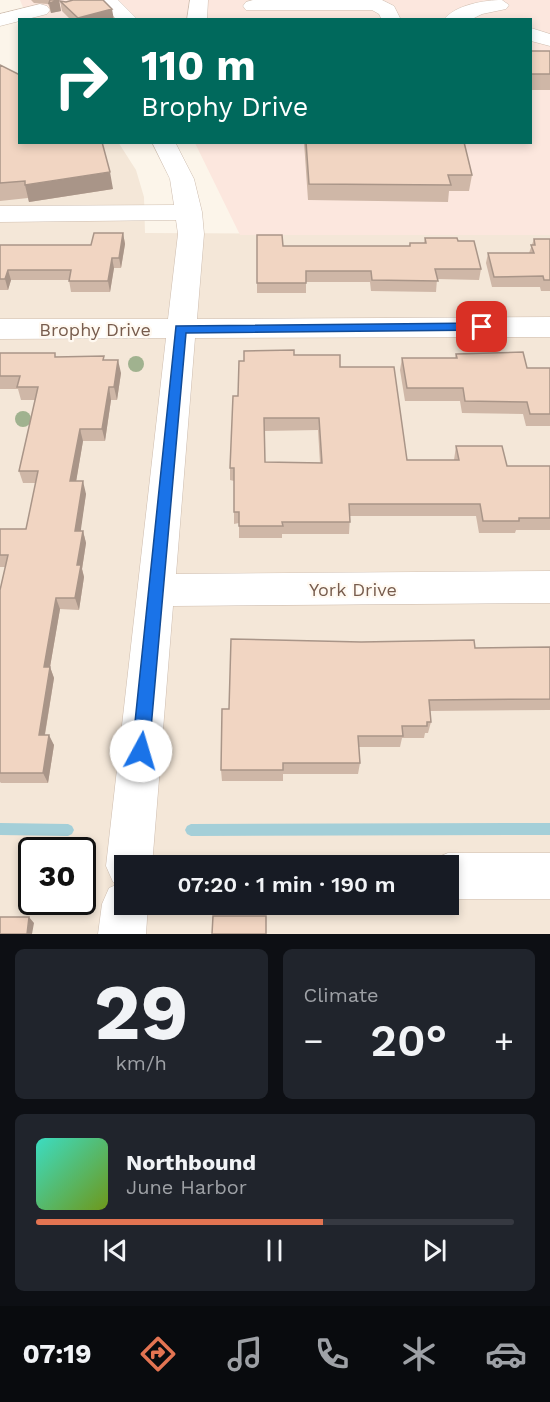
<!DOCTYPE html>
<html lang="en">
<head>
<meta charset="utf-8">
<style>
  :root { --surface:#171b24; --page:#20242c; --text:#f1f3f6; --muted:#9ea1a6; --line:#363941; --accent:#e37452 }
  body { margin:0; font-family:"Work Sans",sans-serif; background:var(--page); color:var(--text); height:100vh; display:flex; flex-direction:column; font-size:22px; white-space:nowrap }
  * { box-sizing:border-box; margin:0 }
  p { font-size:20px; color:var(--muted) }
  .icon { flex:none; width:33px; height:33px; fill:none; stroke:currentColor; stroke-width:2; stroke-linecap:round; stroke-linejoin:round }
  .map { position:relative; height:934px; overflow:hidden }
  .panel { display:flex; flex-direction:column; gap:15px; padding:15px; background:#0d0f14; flex:1 }
  .panel>* { flex:none }
  .top-card { position:absolute; left:18px; top:18px; width:514px; height:126px; border-radius:0px; box-shadow:0 3px 9px #0003; background:#00695c; color:#fff; overflow:hidden }
  .speed { position:absolute; left:18px; top:837px; display:flex; gap:12px; font-size:30px; font-weight:700; text-align:center }
  .speed>* { display:grid; place-content:center; width:78px; height:78px; border-radius:50%; background:var(--surface); box-shadow:0 3px 9px #0003; line-height:1 }
  .speed .limit { border:3px solid #111; border-radius:9px; background:#fff; color:#111 }
  .pin { position:absolute; display:grid; place-items:center; width:51px; height:51px; color:#fff; margin:-26px; border-radius:12px; box-shadow:0 3px 9px #0006 }
  .me { position:absolute; width:66px; margin:-33px; rotate:6deg; stroke-linejoin:round; filter:drop-shadow(0 0 4px #0008) }
  .turn { display:flex; align-items:center; gap:21px; height:126px; padding:0 24px; font-size:27px }
  .turn .icon { width:78px; height:78px; stroke-width:2.5 }
  .turn b { display:block; font-size:42px; line-height:51px }
  .big { font-size:45px; font-weight:600; line-height:1.1 }
  .panel .widget { flex:1; display:flex; flex-direction:column; justify-content:center; gap:9px; min-width:0; padding:0 21px; border-radius:9px; background:var(--page) }
  .panel .dial { align-items:center; gap:0 }
  .dial b { font-size:78px; line-height:1 }
  .song { display:flex; align-items:center; gap:18px }
  .cover { width:72px; height:72px; border-radius:9px; background:linear-gradient(135deg,hsl(170 70% 55%),hsl(80 70% 35%)) }
  .played { height:6px; border-radius:3px; background:linear-gradient(90deg,var(--accent) 60%,var(--line) 60%) }
  .keys { display:flex; justify-content:space-around; direction:ltr }
  .heat { display:flex; justify-content:space-between; align-items:center; font-size:33px; direction:ltr }
  .panel .tiles { flex:1; display:grid; gap:15px; grid-template-columns:1fr 1fr }
  .widget:last-child { grid-column:span 2 }
  .trip { position:absolute; left:114px; top:855px; width:345px; height:60px; border-radius:0px; background:var(--surface); box-shadow:0 3px 9px #0003; font-weight:600; line-height:60px; text-align:center }
  .tabs { display:flex; height:96px; justify-content:space-around; align-items:center; background:#090b0e; color:var(--muted) }
  .tabs .icon { width:42px; height:42px }
  .tabs .on { color:var(--accent) }
  .tabs b { font-size:27px; color:var(--text) }
  .map>svg:first-child { display:block }
  .residential { fill:#f4e7d8; fill-rule:evenodd }
  .commercial { fill:#fce7de }
  .lines { fill:none; stroke-linecap:round; stroke-linejoin:round }
  .stream { fill:#a4cfd8; fill-rule:evenodd }
  .minor-casing { stroke:#cebdaf; stroke-width:1 }
  .minor { fill:#fff; fill-rule:evenodd }
  .tree { fill:#a0b28f }
  .wall { fill:#cfb7a7; fill-rule:evenodd }
  .shaded-wall { fill:#a99588 }
  .building { fill:#f1d5c2; stroke:#a99588; stroke-width:1.5; fill-rule:evenodd }
  .route { fill:#1a73e8; stroke:#114b97; stroke-width:1.5 }
  .labels { text-anchor:middle; dominant-baseline:central; stroke-width:4.5; stroke-linejoin:round; paint-order:stroke }
  .street-label { font-size:18px; fill:#775c4d; stroke:#fff9f1 }
</style>
</head>
<body>
<div class="map">
<svg width="550" height="934" viewBox="0 0 550 934">
  <rect width="100%" height="100%" fill="#fcf5ea"/>
  <path class="residential" d="M0 66 20 142H118L120 145 136 170 144 197 145 233 550 235V934H0ZM32 850H82V902H32ZM124 866H448V904H124Z"/>
  <path class="commercial" d="M20 0H550V235H240L195 143 531 142V20H28Z"/>
  <g class="lines">
    <path class="stream" d="M0 823 68 824 72 826 74 830 72 834 68 836 0 835Z
      M550 823V835L191 836 187 834 185 830 187 826 191 824Z"/>
    <defs>
      <path id="minor" d="M98 0H118L138 20H117Z
        M190 0H208L207 20H187Z
        M253 0H382L394 6 401 20H382L379 14 372 10H246L243 6 246 2Z
        M502 0 509 5 506 9 482 14 470 20H444C454 5 485 0 502 0Z
        M40 4 47 6 50 10 47 14 0 26V14Z
        M531 28 550 34V46L531 41Z
        M152 142H175L194 179 202 212 204 234 197 319 550 317V337L195 338 176 574 550 571V603L173 606 152 866H124V904H148L146 934H98L102 904 109 888 118 884 113 882 106 866 166 338 0 339V319H168L178 234 176 220 0 222V206L174 205 170 179Z
        M448 853H550V899H448V866H430L432 860Z"/>
    </defs>
    <use href="#minor" class="minor-casing"/>
    <use href="#minor" class="minor"/>
  </g>
  <g class="tree">
    <circle cx="136" cy="364" r="8"/>
    <circle cx="23" cy="419" r="8"/>
  </g>
  <path class="wall" d="M31 0H59L61 11 51 13 49 6 48 4 34 3Z
    M60 1 114 20H71L62 11Z
    M531 51H550V90H531Z
    M0 65 113 189 29 202 28 198 0 201Z
    M304 142H464L472 175 469 191H449L448 202 308 200Z
    M123 233 125 244 121 268H114L110 292H71L69 280H11L8 290H0V245H91Z
    M257 235 283 246H409L410 243H424L425 238 458 241 481 269 479 280 437 279 436 292 371 291 370 282H306V293H257Z
    M534 239H550V291H541L540 287H492L486 263 488 253H529Z
    M0 353 104 360 121 373 117 400H111L105 441H83L76 481 86 494 80 531H83L86 543 82 569 84 577 79 610 60 609 50 667 54 678 45 735 54 745 48 783H1L0 782V590L5 567H0V529H26L36 483H23L19 471 35 400H21L18 389H0Z
    M456 354 527 368H550V426H526L523 414 462 413 460 401H405L400 370 402 358H455Z
    M294 355 340 367 407 460H454L456 446 507 466H550V530H516L515 533H479L476 516H350L349 534H282V538H239V523L234 524V481L230 480V468L238 396 244 361ZM318 430 320 463 265 462 264 431Z
    M550 647V710L430 711 431 722 428 733H425L424 738H402L400 747H359L360 763 358 774H283V781H222L221 770 229 709 475 648Z"/>
  <path class="shaded-wall" d="M59 0 61 11 51 13 49 3Z
    M112 9 114 20H78V18Z
    M110 172 113 189 29 202 25 185Z
    M123 233 125 244 121 268 119 258Z
    M112 258 114 268 110 292 108 281Z
    M8 270 11 280 8 290 5 279Z
    M118 360 121 373 117 400 114 387Z
    M109 387 111 400 105 441 102 429Z
    M80 429 83 441 74 494 70 481Z
    M83 481 86 494 79 543 75 531Z
    M83 531 86 543 82 569 84 577 79 610 75 598 77 565Z
    M56 598 60 609 50 667 54 678 43 745 39 735 44 667Z
    M49 735 54 745 48 783 43 773Z
    M29 917 34 923 32 934H27Z"/>
  <path class="building" d="M50 0H59L49 3Z
    M73 0H103L112 9 78 18 60 1 66 2Z
    M531 51H550V74H531Z
    M0 65 20 75V142H102L110 172 25 185V181L0 183Z
    M306 142H464L472 175H448L451 185 309 184Z
    M94 233H123L119 258H112L108 281H69L71 270H8L5 279H0V245H91Z
    M257 235H282L283 246H410V243H426L425 238H457L458 241H474L481 269H435L438 281 372 280 371 271H306V283H257Z
    M534 239H550V280H544L543 276 494 277 488 253H534L531 245H535Z
    M294 350V355H340V367H394L407 460H459L456 446H502L507 466H550V518H519V521H483L480 504H349L350 522H282L283 526H239V512H234V468H230L233 396H238L239 361H244V351ZM264 418H319L322 463 265 462Z
    M523 352 527 368H550V414H530L527 402 465 401 463 388H407L402 358H457L456 354Z
    M0 353H55V357L104 356 103 360H118L114 387H109L102 429H80L70 481H83L75 531H83L77 565H81L75 598H56L44 667H50L39 735H49L43 773H0V590L8 555H0V529H26L38 471H19L38 387H17L20 376H0Z
    M231 639 361 642 474 640 475 648 550 647V699L429 700 431 722H427V726H402L403 736H358L360 763H283V770H221L222 709H229Z
    M213 916H266V934H212Z
    M0 917H29L27 934H0Z"/>
  <path class="route" d="M482 323 486 325V330L186 333 149 751 147 756 141 759 135 756 132 751 176 326Z"/>
  <g class="labels">
    <g class="street-label">
      <text x="95" y="329">Brophy Drive</text>
      <text x="353" y="589">York Drive</text>
    </g>
  </g>
</svg>
<div class="speed"><div class="limit">30</div></div>
<div class="pin" style="left:482px;top:327px;background:#d93025"><svg class="icon" aria-label="arrive" viewBox="0 0 24 24"><path d="M6 21V4h12l-3 4 3 4H6"/></svg></div>
<svg class="me" style="left:141px;top:751px" viewBox="-20 -20 40 40"><circle r="19" fill="#fff"/><path d="M0-13L10 11 0 6-10 11z" fill="#1a73e8"/></svg>
<div class="trip">07:20 · 1 min · 190 m</div>
<div class="top-card">
<div class="turn"><svg class="icon" aria-label="right" viewBox="0 0 24 24"><path d="M7 20v-9h11M14 6l5 5-5 5"/></svg><div><b>110 m</b>Brophy Drive</div></div>
</div>
</div>
<section class="panel">
<div class="tiles">
<div class="widget dial"><b>29</b><p>km/h</p></div>
<div class="widget"><p>Climate</p>
<div class="heat"><a>−</a><b class="big">20°</b><a>+</a></div>
</div>
<div class="widget">
<div class="song"><i class="cover"></i><div><b>Northbound</b><p>June Harbor</p></div></div>
<div class="played"></div>
<div class="keys"><svg class="icon" aria-label="previous" viewBox="0 0 24 24"><path d="M18 5L8 12l10 7zM5 5v14"/></svg><svg class="icon" aria-label="pause" viewBox="0 0 24 24"><path d="M8 5v14M16 5v14"/></svg><svg class="icon" aria-label="next" viewBox="0 0 24 24"><path d="M6 5l10 7-10 7zM19 5v14"/></svg></div>
</div>
</div>
</section>
<nav class="tabs">
<b>07:19</b>
<svg class="icon on" aria-label="directions" viewBox="0 0 24 24"><path d="M12 3l9 9-9 9-9-9zM9 14v-3h6M13 9l2 2-2 2"/></svg>
<svg class="icon" aria-label="music" viewBox="0 0 24 24"><path d="M9 18V5l10-2v13"/><circle cx="6" cy="18" r="3"/><circle cx="16" cy="16" r="3"/></svg>
<svg class="icon" aria-label="phone" viewBox="0 0 24 24"><path d="M5 4h4l2 5-3 2q2 4 5 5l2-3 5 2v4C11 20 4 13 5 4z"/></svg>
<svg class="icon" aria-label="climate" viewBox="0 0 24 24"><path d="M12 3v18M4 7l16 10M4 17L20 7"/></svg>
<svg class="icon" aria-label="car" viewBox="0 0 24 24"><path d="M5 17H2v-5l4-1 3-4h7l3 4 3 1v5h-3M9 17h6M6 11h13"/><circle cx="7" cy="17" r="2"/><circle cx="17" cy="17" r="2"/></svg>
</nav>
</body>
</html>
